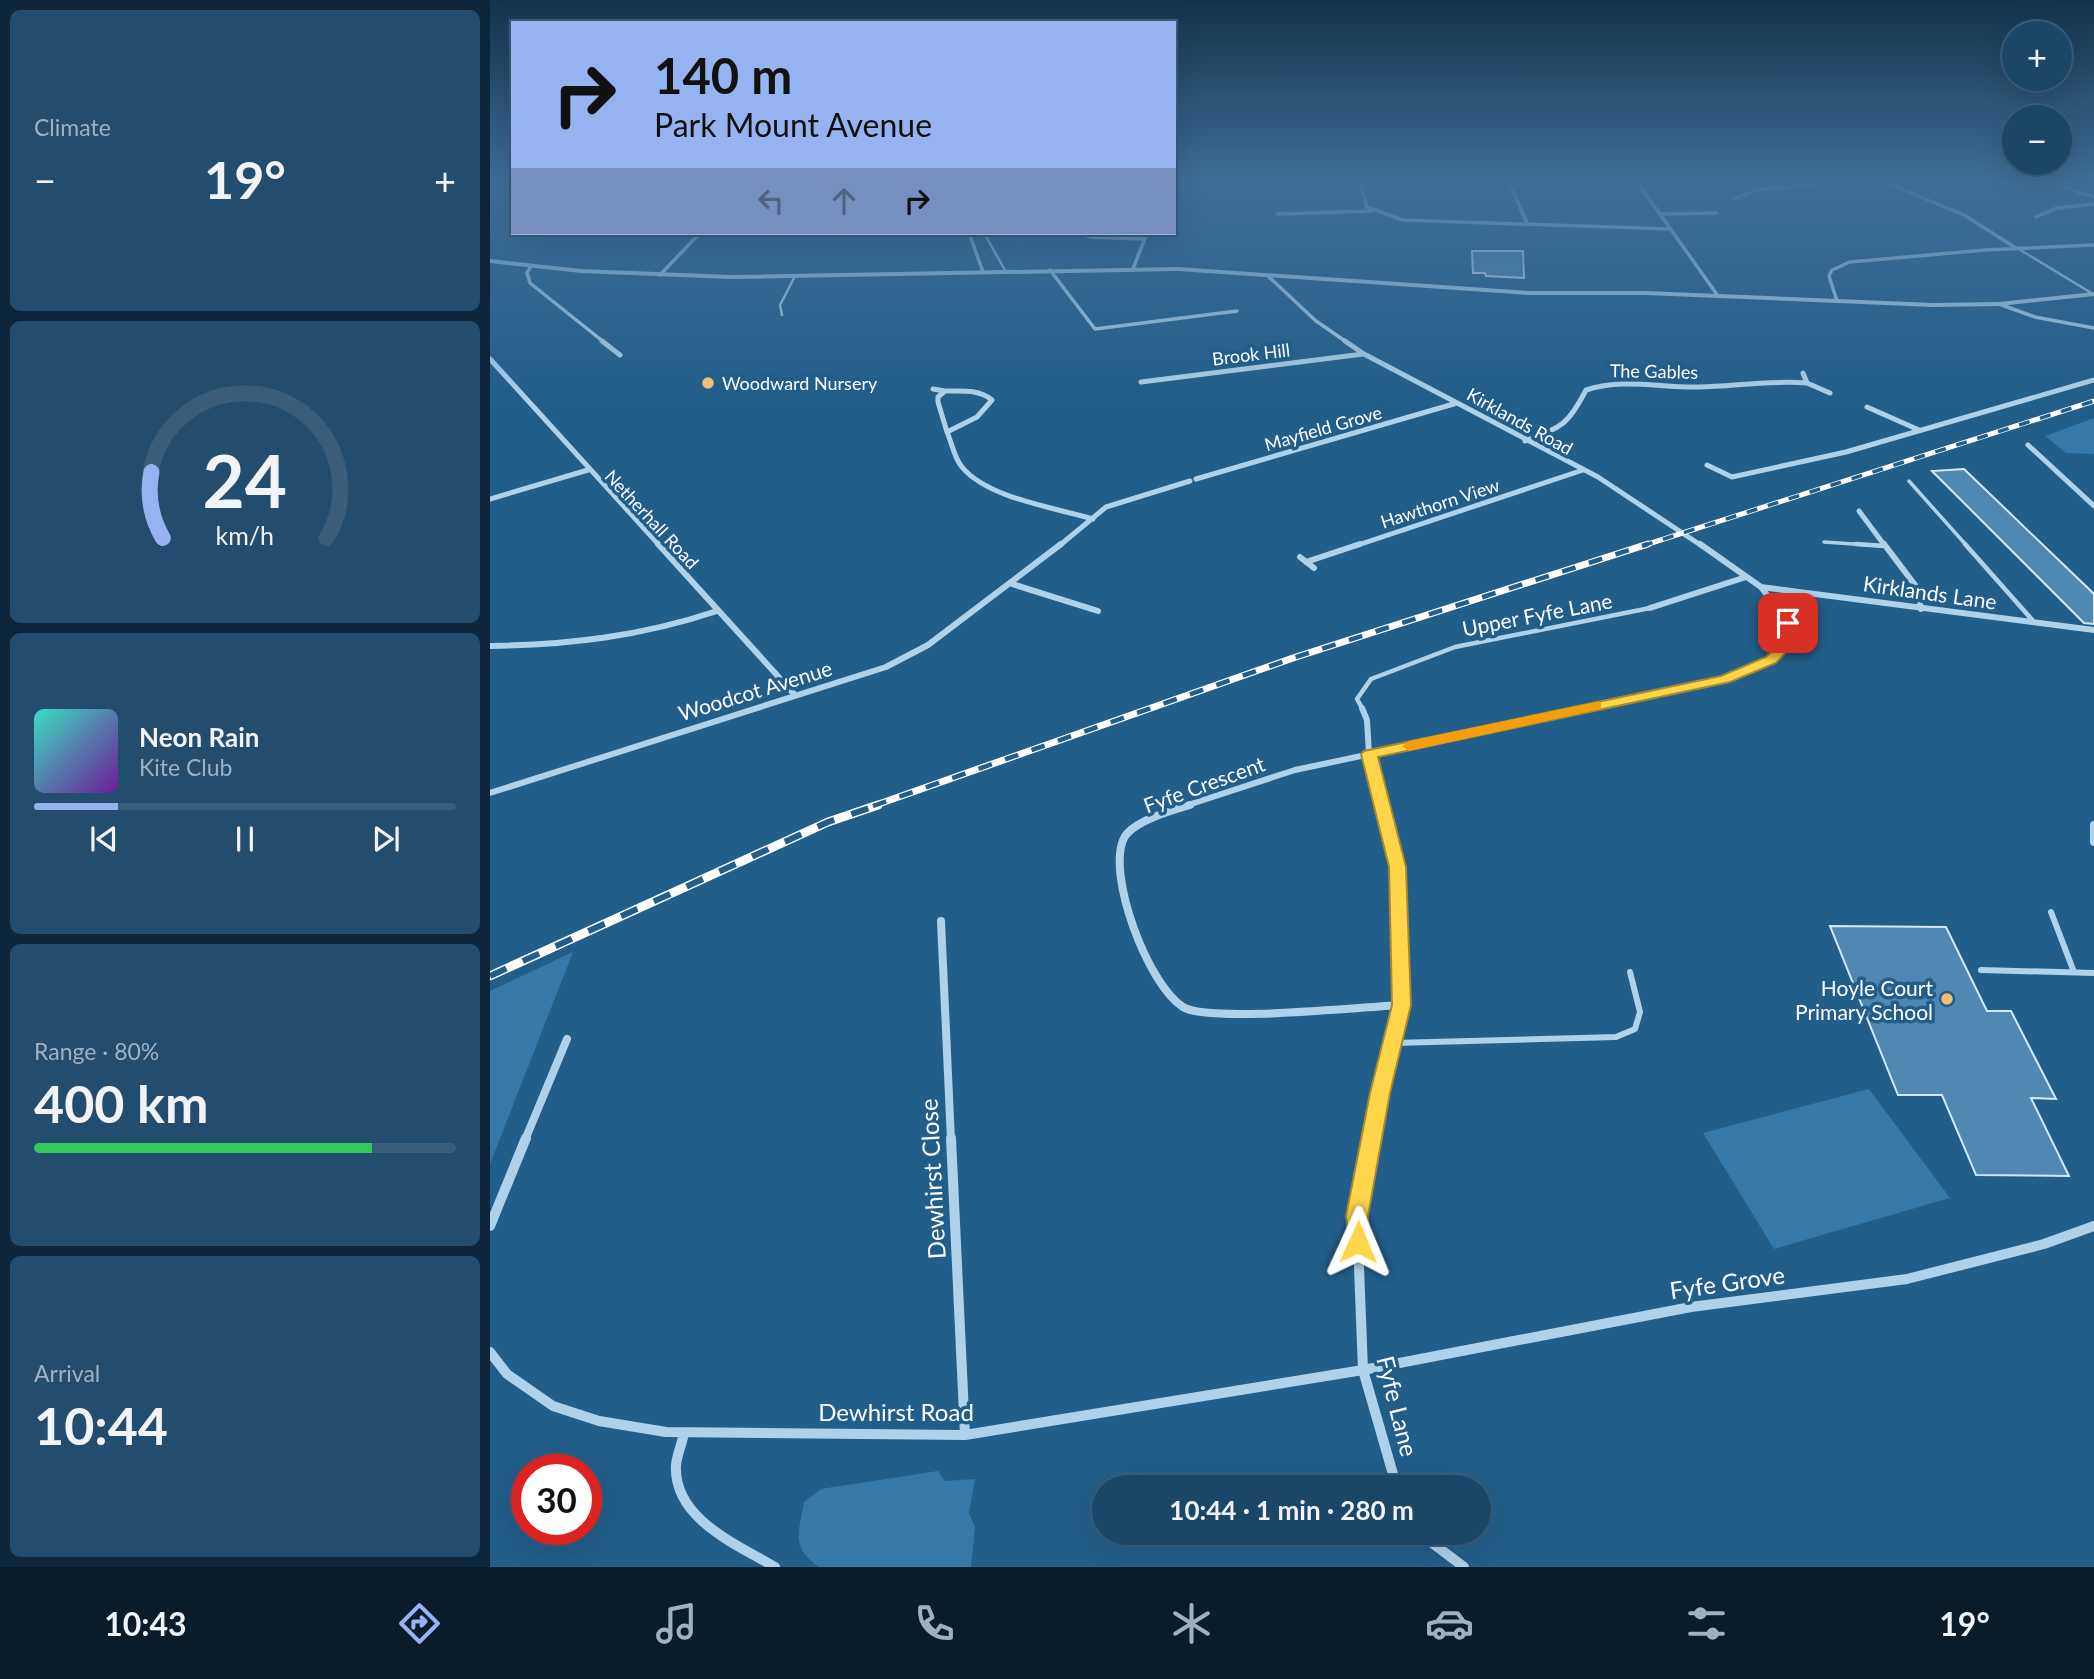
<!DOCTYPE html>
<html lang="en">
<head>
<meta charset="utf-8">
<style>
  :root { --surface:#1a4668; --page:#234d6e; --text:#f1f3f6; --muted:#9fb1c0; --line:#385e7c; --accent:#95b2f1 }
  body { margin:0; font-family:Lato,sans-serif; background:var(--page); color:var(--text); height:100vh; display:flex; flex-direction:column; font-size:26px; white-space:nowrap }
  * { box-sizing:border-box; margin:0 }
  p { font-size:23px; color:var(--muted) }
  .icon { flex:none; width:38px; height:38px; fill:none; stroke:currentColor; stroke-width:2; stroke-linecap:round; stroke-linejoin:round }
  .map { position:relative; flex:1; overflow:hidden }
  .sheet { display:flex; flex-direction:column; gap:10px; padding:10px; background:#0e2639; width:490px }
  .sheet>* { flex:none }
  .banner { position:absolute; left:21px; top:21px; width:665px; height:214px; border-radius:0px; box-shadow:0 7px 28px #0002,0 0 0 2px var(--line); background:#95b2f1; color:#111; overflow:hidden }
  .controls { position:absolute; left:1512px; top:21px; display:grid; gap:14px }
  .controls a { display:grid; place-items:center; width:70px; height:70px; border-radius:50%; background:var(--surface); box-shadow:0 7px 28px #0002,0 0 0 2px var(--line); font-size:35px }
  .speed { position:absolute; left:21px; top:1454px; display:flex; gap:14px; font-size:35px; font-weight:700; text-align:center }
  .speed>* { display:grid; place-content:center; width:91px; height:91px; border-radius:50%; background:var(--surface); box-shadow:0 7px 28px #0002,0 0 0 2px var(--line); line-height:1 }
  .speed .limit { border:10px solid #d22; background:#fff; color:#111 }
  .pin { position:absolute; display:grid; place-items:center; width:60px; height:60px; color:#fff; margin:-30px; border-radius:14px; box-shadow:0 4px 10px #0006 }
  .me { position:absolute; width:77px; margin:-38px; rotate:1deg; stroke-linejoin:round; filter:drop-shadow(0 0 5px #0008) }
  .turn { display:flex; align-items:center; gap:24px; height:147px; padding:0 28px; font-size:32px }
  .turn .icon { width:91px; height:91px; stroke-width:2.5 }
  .turn b { display:block; font-size:49px; line-height:60px }
  .lanes { display:flex; align-items:center; height:66px; padding:0 28px; background:#0003; justify-content:center; gap:35px; direction:ltr }
  .lanes .off { opacity:.35 }
  .big { font-size:52px; font-weight:700; line-height:1.1 }
  .sheet .tile { flex:1; display:flex; flex-direction:column; justify-content:center; gap:10px; min-width:0; padding:0 24px; border-radius:10px; background:var(--page) }
  .sheet .dial { align-items:center; gap:0 }
  .dial svg { height:182px; overflow:visible; fill:none; stroke:var(--line); stroke-width:7; stroke-linecap:round; text-anchor:middle }
  .dial text { fill:var(--text); stroke:none }
  .song { display:flex; align-items:center; gap:21px }
  .cover { width:84px; height:84px; border-radius:10px; background:linear-gradient(135deg,hsl(170 70% 55%),hsl(280 70% 35%)) }
  .played { height:7px; border-radius:4px; background:linear-gradient(90deg,var(--accent) 20%,var(--line) 20%) }
  .keys { display:flex; justify-content:space-around; direction:ltr }
  .heat { display:flex; justify-content:space-between; align-items:center; font-size:38px; direction:ltr }
  .charge { height:10px; border-radius:5px; background:linear-gradient(90deg,#34c759 80%,var(--line) 0) }
  .trip { position:absolute; left:602px; top:1475px; width:399px; height:70px; border-radius:35px; background:var(--surface); box-shadow:0 7px 28px #0002,0 0 0 2px var(--line); font-weight:700; line-height:70px; text-align:center }
  .menu { display:flex; height:112px; justify-content:space-around; align-items:center; background:#0a1c2a; color:var(--muted) }
  .menu .icon { width:49px; height:49px }
  .menu .active { color:var(--accent) }
  .menu b { font-size:32px; color:var(--text) }
  main { display:flex; flex:1; min-height:0 }
  .map>svg:first-child { display:block }
  .green { fill:#3678a7 }
  .building { fill:#4f89b3; stroke:#d3e9f8; stroke-width:2 }
  .lines { fill:none; stroke-linecap:round; stroke-linejoin:round }
  .service-far3 { stroke:#aed2ea; stroke-width:2.5 }
  .service-far2 { stroke:#aed2ea; stroke-width:3.5 }
  .service-far1 { stroke:#aed2ea; stroke-width:4.5 }
  .service { stroke:#aed2ea; stroke-width:6 }
  .minor-far4 { stroke:#aed2ea; stroke-width:3.5 }
  .minor-far3 { stroke:#aed2ea; stroke-width:5 }
  .minor-far2 { stroke:#aed2ea; stroke-width:6 }
  .minor-far1 { stroke:#aed2ea; stroke-width:8 }
  .minor { stroke:#aed2ea; stroke-width:10 }
  .tertiary { fill:#aed2ea; fill-rule:evenodd }
  .rail-far2-casing { stroke:#fff; stroke-width:5 }
  .rail-far1-casing { stroke:#fff; stroke-width:7 }
  .rail-casing { stroke:#fff; stroke-width:9 }
  .rail-far2 { stroke:#225e8a; stroke-width:3.5; stroke-dasharray:11; stroke-linecap:butt }
  .rail-far1 { stroke:#225e8a; stroke-width:4.5; stroke-dasharray:14; stroke-linecap:butt }
  .rail { stroke:#225e8a; stroke-width:6; stroke-dasharray:18; stroke-linecap:butt }
  .route { fill:#ffd54a; stroke:#a68a30; stroke-width:2 }
  .slow { fill:#f59e0b }
  .poi-dot { fill:#f6bd70; stroke:#225e8a; stroke-width:2.5 }
  .labels { text-anchor:middle; dominant-baseline:central; stroke-width:7; stroke-linejoin:round; paint-order:stroke }
  .far-street-label { font-size:18px; fill:#fff; stroke:#225e8a }
  .far-poi-label { font-size:18px; fill:#fff; stroke:#225e8a; text-anchor:start }
  .street-label { font-size:21px; fill:#fff; stroke:#225e8a }
  .poi-label { font-size:21px; fill:#fff; stroke:#225e8a; text-anchor:end }
  .near-street-label { font-size:24px; fill:#fff; stroke:#225e8a }
</style>
</head>
<body>
<main>
<section class="sheet">
<div class="tile"><p>Climate</p>
<div class="heat"><a>−</a><b class="big">19°</b><a>+</a></div>
</div>
<div class="tile dial"><svg viewBox="0 0 100 80">
<path d="M14 69A42 42 0 1 1 86 69"/>
<path d="M14 69A42 42 0 0 1 9 40" stroke="#95b2f1"/>
<text x="50" y="56" font-size="32" font-weight="700">24</text>
<text x="50" y="72" font-size="11">km/h</text>
</svg></div>
<div class="tile">
<div class="song"><i class="cover"></i><div><b>Neon Rain</b><p>Kite Club</p></div></div>
<div class="played"></div>
<div class="keys"><svg class="icon" aria-label="previous" viewBox="0 0 24 24"><path d="M18 5L8 12l10 7zM5 5v14"/></svg><svg class="icon" aria-label="pause" viewBox="0 0 24 24"><path d="M8 5v14M16 5v14"/></svg><svg class="icon" aria-label="next" viewBox="0 0 24 24"><path d="M6 5l10 7-10 7zM19 5v14"/></svg></div>
</div>
<div class="tile"><p>Range · 80%</p><b class="big">400 km</b><div class="charge"></div></div>
<div class="tile"><p>Arrival</p><b class="big">10:44</b></div>
</section>
<div class="map">
<svg width="1604" height="1567" viewBox="0 0 1604 1567">
  <rect width="100%" height="100%" fill="#225e8a"/>
  <path class="green" d="M1604 418V454L1576 453 1555 436Z
    M83 952 0 1164V991Z
    M1379 1089 1460 1198 1284 1249 1213 1133Z
    M448 1471 455 1481 485 1479 479 1513 485 1527 481 1567H329C300 1547 309 1533 314 1502L331 1489Z"/>
  <path class="building" d="M982 251H1033L1034 278 996 276 995 273H983Z
    M1474 469 1604 594V624L1594 623 1442 471Z
    M1340 926 1456 927 1497 1011H1521L1566 1099 1541 1098 1579 1176 1486 1175 1452 1095H1408Z"/>
  <g class="lines">
    <path class="service-far3" d="M494 233 516 272
      M1527 248 1603 294
      M292 315 290 305 304 278"/>
    <path class="service-far2" d="M1419 481 1477 546
      M1334 542 1393 546"/>
    <path class="service-far1" d="M1366 544 1395 546
      M1475 544 1544 622
      M872 708 867 699 881 679 965 647 1160 608"/>
    <path class="service" d="M1561 912 1584 972
      M1491 970 1604 973
      M903 1043 1126 1037 1145 1029 1150 1012 1140 972"/>
    <path class="minor-far4" d="M870 183 877 207 913 220 1180 229
      M1019 183 1038 225
      M1148 183 1228 296
      M1397 183 1474 215 1526 248
      M1563 183 1604 197
      M1244 199 1265 190 1341 183
      M787 214 881 211
      M1169 214 1227 213
      M1546 217 1567 208 1604 204
      M479 233 493 272
      M588 233 601 237 654 239
      M41 266 37 273 40 283 115 343
      M643 269 657 233
      M560 270 605 329 747 311
      M170 275 210 233
      M779 277 826 321 858 343
      M1347 301 1339 276 1342 270 1360 262 1495 250 1604 245
      M1509 304 1545 317 1604 328"/>
    <path class="minor-far3" d="M112 341 130 355
      M855 341 874 354 1108 477 1212 546
      M0 359 170 546
      M1313 373 1317 383 1340 393
      M651 382 873 354
      M443 389 455 391
      M455 391C471 391 489 389 502 400L487 417 457 432 448 402V397Z
      M1377 407 1429 430
      M457 432C462 443 464 458 472 467 497 498 566 508 603 519
      M1035 441C1072 427 1078 425 1096 390 1134 378 1170 388 1209 387 1245 386 1281 380 1317 383
      M1538 445 1604 506
      M1217 465 1242 477 1356 452 1604 380
      M706 479 967 403
      M0 499 98 470
      M1369 511 1395 546
      M569 546 616 507 700 481
      M865 546 1093 470"/>
    <path class="minor-far2" d="M168 544 305 695
      M1394 544 1428 589 1431 609
      M810 557 824 568
      M816 562 870 544
      M522 584 608 611
      M1271 587 1604 630
      M1160 608 1256 577
      M0 646C79 645 152 636 227 611
      M872 708 877 720 879 754 892 806
      M0 793 396 667 438 645 571 544
      M695 806 805 770 1235 679C1267 667 1291 660 1298 623L1271 587 1210 544"/>
    <path class="minor-far1" d="M700 805C683 810 643 821 634 838 616 874 658 985 693 1007 719 1023 872 1007 911 1005
      M1604 825V842
      M451 921 461 1140
      M35 1140 77 1039
      M881 1140 911 1005 908 867 892 805"/>
    <path class="minor" d="M461 1138 475 1435
      M882 1138 867 1216 873 1370 907 1488
      M0 1226 36 1138
      M0 1352 17 1374 63 1406 109 1421 176 1432 475 1435 873 1370 1201 1307 1417 1279 1554 1244 1604 1226
      M194 1433C192 1444 187 1454 186 1465 183 1519 248 1545 285 1567
      M929 1533 974 1567"/>
    <path class="tertiary" d="M0 259 91 269 241 275 688 267 1039 291H1156L1443 303 1509 302 1604 292V296L1509 306 1443 307 1156 295H1039L688 271 241 279 91 273 0 263Z"/>
    <defs>
      <path id="rail-far2" d="M1152 546 1604 401"/>
      <path id="rail-far1" d="M383 806 803 658 1158 544"/>
      <path id="rail" d="M0 976 338 822 388 805"/>
    </defs>
    <use href="#rail-far2" class="rail-far2-casing"/>
    <use href="#rail-far1" class="rail-far1-casing"/>
    <use href="#rail" class="rail-casing"/>
    <use href="#rail-far2" class="rail-far2"/>
    <use href="#rail-far1" class="rail-far1"/>
    <use href="#rail" class="rail"/>
  </g>
  <linearGradient id="sky" x2="0" y2="1"><stop stop-color="#13344c"/><stop offset="0.45" stop-color="#3e6e98"/><stop offset="1" stop-color="#3e6e98" stop-opacity="0"/></linearGradient>
  <rect width="1604" height="403" fill="url(#sky)"/>
  <path class="route" d="M1294 620 1305 623 1303 645 1286 663 1240 682 888 757 916 867 921 1005 900 1093 878 1216 879 1242 876 1249 868 1252 860 1249 856 1216 880 1093 902 1005 899 867 871 754 874 751 1231 676 1276 657 1289 644Z"/>
  <path class="slow" d="M1106 702 1111 703V709L919 751 912 746 919 741Z"/>
  <g class="poi-dot">
    <circle cx="218" cy="383" r="7"/>
    <circle cx="1457" cy="999" r="7"/>
  </g>
  <g class="labels">
    <g class="far-street-label">
      <text transform="translate(761 354) rotate(-7)">Brook Hill</text>
      <text transform="translate(1164 371) rotate(1)">The Gables</text>
      <text transform="translate(1030 421) rotate(29)">Kirklands Road</text>
      <text transform="translate(833 428) rotate(-16)">Mayfield Grove</text>
      <text transform="translate(950 503) rotate(-18)">Hawthorn View</text>
      <text transform="translate(162 519) rotate(47)">Netherhall Road</text>
    </g>
    <g class="far-poi-label">
      <text x="232" y="383">Woodward Nursery</text>
    </g>
    <g class="street-label">
      <text transform="translate(1440 592) rotate(8)">Kirklands Lane</text>
      <text transform="translate(1047 614) rotate(-11)">Upper Fyfe Lane</text>
      <text transform="translate(265 690) rotate(-17)">Woodcot Avenue</text>
      <text transform="translate(714 784) rotate(-20)">Fyfe Crescent</text>
    </g>
    <g class="poi-label">
      <text x="1443" y="987">Hoyle Court<tspan x="1443" dy="24">Primary School</tspan></text>
    </g>
    <g class="near-street-label">
      <text transform="translate(442 1179) rotate(-93)">Dewhirst Close</text>
      <text transform="translate(1237 1282) rotate(-8)">Fyfe Grove</text>
      <text transform="translate(908 1406) rotate(76)">Fyfe Lane</text>
      <text x="406" y="1411">Dewhirst Road</text>
    </g>
  </g>
</svg>
<div class="controls">
<a>+</a>
<a>−</a>
</div>
<div class="speed"><div class="limit">30</div></div>
<div class="pin" style="left:1298px;top:623px;background:#d93025"><svg class="icon" aria-label="arrive" viewBox="0 0 24 24"><path d="M6 21V4h12l-3 4 3 4H6"/></svg></div>
<svg class="me" style="left:868px;top:1242px" viewBox="-20 -20 40 40"><path d="M0-17L14 15 0 8-14 15z" fill="#ffd54a" stroke="#fff" stroke-width="4"/></svg>
<div class="trip">10:44 · 1 min · 280 m</div>
<div class="banner">
<div class="turn"><svg class="icon" aria-label="right" viewBox="0 0 24 24"><path d="M7 20v-9h11M14 6l5 5-5 5"/></svg><div><b>140 m</b>Park Mount Avenue</div></div>
<div class="lanes"><svg class="icon off" aria-label="left" viewBox="0 0 24 24"><path d="M17 20v-9H6M10 6l-5 5 5 5"/></svg><svg class="icon off" aria-label="ahead" viewBox="0 0 24 24"><path d="M12 20V5M6 11l6-6 6 6"/></svg><svg class="icon" aria-label="right" viewBox="0 0 24 24"><path d="M7 20v-9h11M14 6l5 5-5 5"/></svg></div>
</div>
</div>
</main>
<nav class="menu">
<b>10:43</b>
<svg class="icon active" aria-label="directions" viewBox="0 0 24 24"><path d="M12 3l9 9-9 9-9-9zM9 14v-3h6M13 9l2 2-2 2"/></svg>
<svg class="icon" aria-label="music" viewBox="0 0 24 24"><path d="M9 18V5l10-2v13"/><circle cx="6" cy="18" r="3"/><circle cx="16" cy="16" r="3"/></svg>
<svg class="icon" aria-label="phone" viewBox="0 0 24 24"><path d="M5 4h4l2 5-3 2q2 4 5 5l2-3 5 2v4C11 20 4 13 5 4z"/></svg>
<svg class="icon" aria-label="climate" viewBox="0 0 24 24"><path d="M12 3v18M4 7l16 10M4 17L20 7"/></svg>
<svg class="icon" aria-label="car" viewBox="0 0 24 24"><path d="M5 17H2v-5l4-1 3-4h7l3 4 3 1v5h-3M9 17h6M6 11h13"/><circle cx="7" cy="17" r="2"/><circle cx="17" cy="17" r="2"/></svg>
<svg class="icon" aria-label="filters" viewBox="0 0 24 24"><path d="M4 7h16M4 17h16"/><circle cx="9" cy="7" r="2"/><circle cx="15" cy="17" r="2"/></svg>
<b>19°</b>
</nav>
</body>
</html>
